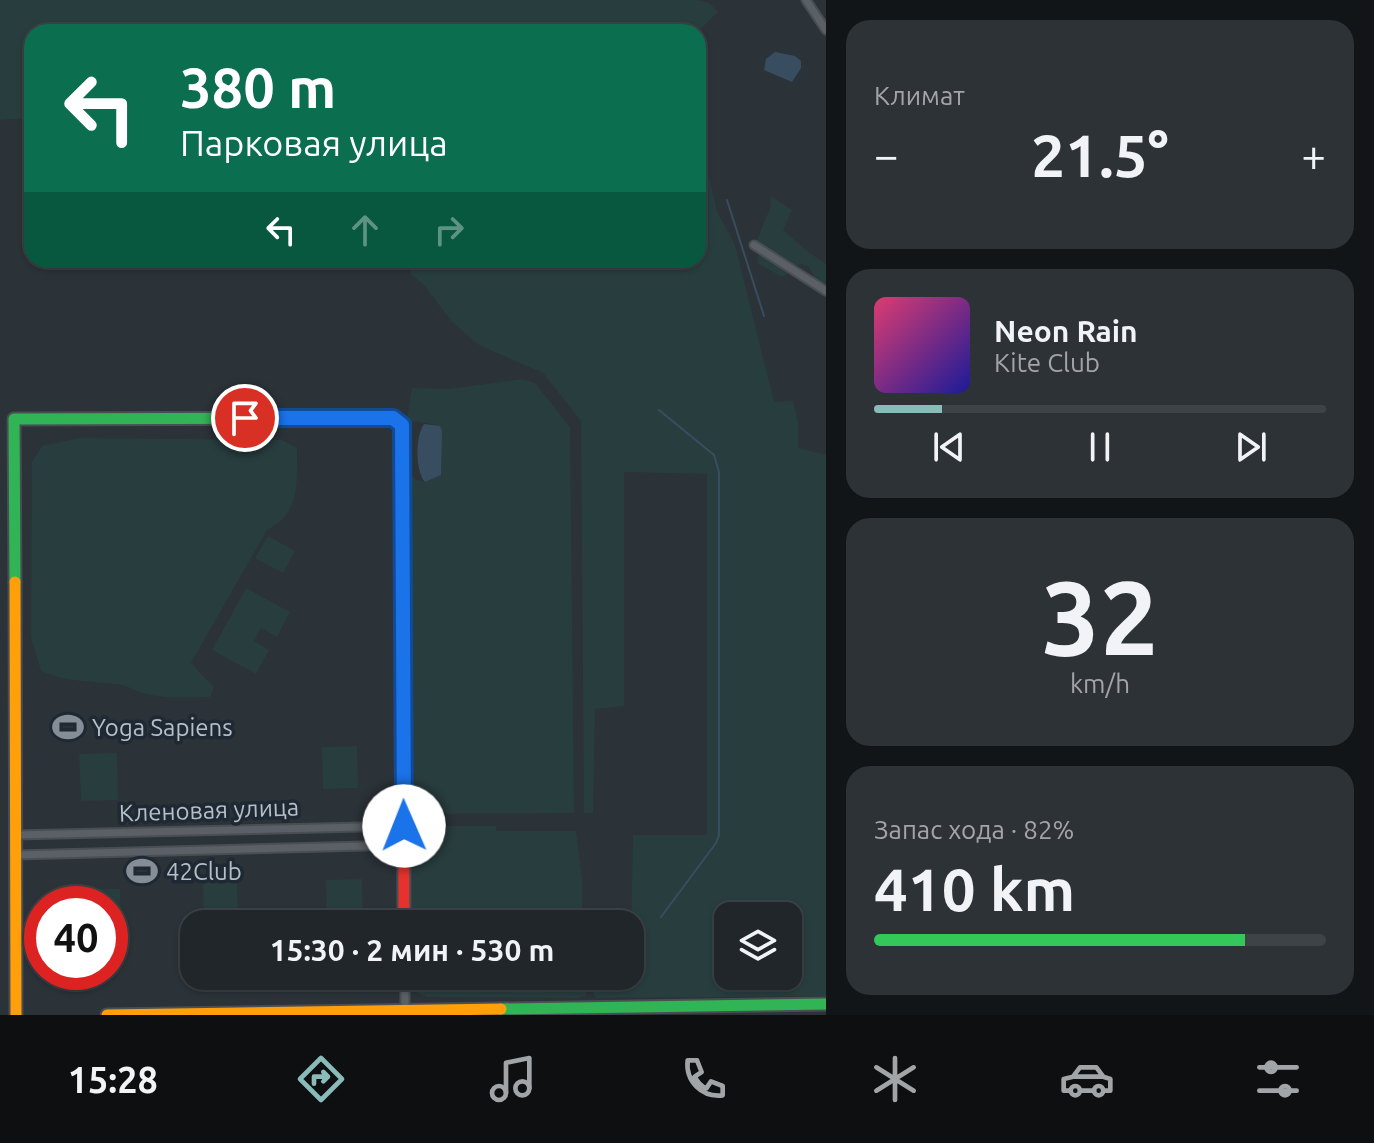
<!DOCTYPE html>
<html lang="ru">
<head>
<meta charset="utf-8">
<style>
  :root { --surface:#20262a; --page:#2d3236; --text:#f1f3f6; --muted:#a2a5a8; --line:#3d4347; --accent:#8bbbb9 }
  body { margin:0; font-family:Ubuntu,sans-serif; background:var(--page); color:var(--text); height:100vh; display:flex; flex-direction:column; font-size:30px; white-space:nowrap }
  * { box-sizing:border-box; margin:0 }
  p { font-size:26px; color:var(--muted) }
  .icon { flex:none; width:44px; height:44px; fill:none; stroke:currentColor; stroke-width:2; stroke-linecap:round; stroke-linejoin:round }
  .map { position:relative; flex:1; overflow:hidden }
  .drawer { display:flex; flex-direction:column; gap:20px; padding:20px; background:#121517; width:548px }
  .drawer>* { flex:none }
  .top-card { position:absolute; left:24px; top:24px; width:682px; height:244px; border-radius:24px; box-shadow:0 2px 6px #0004,0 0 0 2px var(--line); background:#0b6e4f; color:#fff; overflow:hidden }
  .buttons { position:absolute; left:714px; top:902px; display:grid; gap:16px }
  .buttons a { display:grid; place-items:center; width:88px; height:88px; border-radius:16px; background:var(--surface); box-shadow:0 2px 6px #0004,0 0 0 2px var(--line); font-size:40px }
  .speed { position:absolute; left:24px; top:886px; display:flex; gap:16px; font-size:40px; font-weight:700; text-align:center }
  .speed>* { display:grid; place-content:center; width:104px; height:104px; border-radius:50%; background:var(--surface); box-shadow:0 2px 6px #0004,0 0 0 2px var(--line); line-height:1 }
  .speed .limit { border:12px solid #d22; background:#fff; color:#111 }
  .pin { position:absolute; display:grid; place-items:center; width:68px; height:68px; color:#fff; margin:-34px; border:4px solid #fff; border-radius:50%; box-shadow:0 2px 8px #0007 }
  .me { position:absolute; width:88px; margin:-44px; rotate:359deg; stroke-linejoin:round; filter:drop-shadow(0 0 6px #0008) }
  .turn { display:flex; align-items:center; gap:28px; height:168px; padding:0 24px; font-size:36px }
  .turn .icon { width:104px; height:104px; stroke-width:2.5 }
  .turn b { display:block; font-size:56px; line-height:68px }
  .lanes { display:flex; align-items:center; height:76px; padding:0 24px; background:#0003; justify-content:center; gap:40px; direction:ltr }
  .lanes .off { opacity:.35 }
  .big { font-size:60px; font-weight:700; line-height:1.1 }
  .drawer .widget { flex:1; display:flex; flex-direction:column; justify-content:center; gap:12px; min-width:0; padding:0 28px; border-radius:24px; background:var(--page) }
  .drawer .dial { align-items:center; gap:0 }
  .dial b { font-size:104px; line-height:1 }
  .song { display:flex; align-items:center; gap:24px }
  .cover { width:96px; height:96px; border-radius:12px; background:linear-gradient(135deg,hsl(340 70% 55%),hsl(240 70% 35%)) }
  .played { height:8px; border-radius:4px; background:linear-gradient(90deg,var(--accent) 15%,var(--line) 15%) }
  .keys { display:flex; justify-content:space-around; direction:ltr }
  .heat { display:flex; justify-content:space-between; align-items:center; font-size:44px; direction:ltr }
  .charge { height:12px; border-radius:6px; background:linear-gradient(90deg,#34c759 82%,var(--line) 0) }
  .trip { position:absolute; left:180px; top:910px; width:464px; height:80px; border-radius:24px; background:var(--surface); box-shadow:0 2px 6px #0004,0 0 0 2px var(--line); font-weight:700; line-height:80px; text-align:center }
  .tab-bar { display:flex; height:128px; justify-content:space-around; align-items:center; background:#0d0f11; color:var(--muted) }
  .tab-bar .icon { width:56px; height:56px }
  .tab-bar .on { color:var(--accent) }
  .tab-bar b { font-size:36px; color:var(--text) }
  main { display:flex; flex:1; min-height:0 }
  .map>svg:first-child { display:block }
  .green { fill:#283d3e; fill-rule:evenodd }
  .water { fill:#394d61 }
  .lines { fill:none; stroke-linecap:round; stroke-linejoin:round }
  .stream { stroke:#394d61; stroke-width:2 }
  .street-casing { stroke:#494e53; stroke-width:11 }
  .fast-casing { stroke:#494e53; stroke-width:15 }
  .slow-casing { stroke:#494e53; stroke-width:15 }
  .jam-casing { stroke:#494e53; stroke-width:15 }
  .street { stroke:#5b6066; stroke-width:7 }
  .fast { stroke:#30b455; stroke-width:11 }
  .slow { stroke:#ff9f0a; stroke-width:11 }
  .jam { stroke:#e5322d; stroke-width:11 }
  .route-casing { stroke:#114b97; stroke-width:20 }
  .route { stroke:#1a73e8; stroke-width:14 }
  .labels { text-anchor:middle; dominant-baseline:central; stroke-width:7; stroke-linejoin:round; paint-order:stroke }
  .poi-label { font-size:24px; fill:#b5bfc9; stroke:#1e2933; text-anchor:start }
  .street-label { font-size:24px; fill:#b5bfc9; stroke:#1e2933 }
</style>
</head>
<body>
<main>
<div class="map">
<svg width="826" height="1015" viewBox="0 0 826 1015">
  <rect width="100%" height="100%" fill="#2b3238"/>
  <path class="green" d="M0 0H697L709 3 718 12 697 32H32V118L0 120Z
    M698 163 707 168 717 211 735 245 774 402 793 401 798 422V448L826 455V996L596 998 593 993V976H630L633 835H707V474L624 472V706L595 709 593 813H584L581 421 543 373 479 345 452 322 425 286 411 274V260H698ZM728 916H788V976H728Z
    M771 196 792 210 783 230 807 251 826 264V285L815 278 809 267 801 264 782 277 757 263 760 246 757 240 770 208Z
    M523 379 535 383 570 427 574 813 410 814 406 426 412 388 449 389ZM415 421 440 426 441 474 425 482 414 479 411 472V423Z
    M80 438 282 440 297 448C297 480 301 514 267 530L191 663 214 687 210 697C190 698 166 699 146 694 136 691 126 685 116 684 89 681 66 682 41 671L31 637 32 462 42 446Z
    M268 536 295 551 283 573 255 558Z
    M246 588 290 612 277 637 261 628 254 641 269 650 256 674 212 650Z
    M357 746 358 788 323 789 322 747Z
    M117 753 118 800 81 801 79 754Z
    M408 826H496V831H576L582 879V924H409Z
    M362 879 363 924H327L326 880Z
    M203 880H237L238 924H204Z
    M87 889H120L121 935 110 936V904H87Z
    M412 976H586V996L578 998 427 997 416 992Z"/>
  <path class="water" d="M775 52 795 56 801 61V68L792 82 764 70 766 59Z
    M424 424 440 426 442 431 441 475 425 482C415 470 415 437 424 424Z"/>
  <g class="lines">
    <path class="stream" d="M727 200 764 316
      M659 410 714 455 719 472V835L716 843 661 917"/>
    <defs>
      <path id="street" d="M806 0 826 30
        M754 245 826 291
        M15 835 404 826
        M16 855 404 845
        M405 976V1009"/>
      <path id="fast" d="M15 582 14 419 393 418 400 422 403 428V552
        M501 1009 826 1004"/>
      <path id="slow" d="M15 582 16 1015
        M107 1015 501 1009"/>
      <path id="jam" d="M403 552 404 924"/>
    </defs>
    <use href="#street" class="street-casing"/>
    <use href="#fast" class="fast-casing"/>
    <use href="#slow" class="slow-casing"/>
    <use href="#jam" class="jam-casing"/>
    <use href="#street" class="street"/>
    <use href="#fast" class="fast"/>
    <use href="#slow" class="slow"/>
    <use href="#jam" class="jam"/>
  </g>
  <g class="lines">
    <defs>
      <path id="route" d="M245 418H393L402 425 404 826"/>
    </defs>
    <use href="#route" class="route-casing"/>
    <use href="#route" class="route"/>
  </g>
  <defs>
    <symbol id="stadium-bare" viewBox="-9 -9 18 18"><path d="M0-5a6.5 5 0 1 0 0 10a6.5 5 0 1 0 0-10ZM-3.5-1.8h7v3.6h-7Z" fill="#858e96" stroke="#1e2933" stroke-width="2.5" paint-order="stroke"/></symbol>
  </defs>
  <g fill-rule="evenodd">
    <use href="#stadium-bare" x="46" y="705" width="44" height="44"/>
    <use href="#stadium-bare" x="120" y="849" width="44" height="44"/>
  </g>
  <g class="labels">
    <g class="poi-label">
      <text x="92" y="727">Yoga Sapiens</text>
      <text x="166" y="871">42Club</text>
    </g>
    <g class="street-label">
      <text transform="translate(209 810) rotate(-2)">Кленовая улица</text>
    </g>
  </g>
</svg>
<div class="buttons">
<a><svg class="icon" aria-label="layers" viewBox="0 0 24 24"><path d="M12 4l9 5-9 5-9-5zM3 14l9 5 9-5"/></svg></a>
</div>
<div class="speed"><div class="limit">40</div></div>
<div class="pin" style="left:245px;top:418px;background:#d93025"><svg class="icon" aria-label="arrive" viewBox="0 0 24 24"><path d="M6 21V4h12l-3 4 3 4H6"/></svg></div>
<svg class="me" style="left:404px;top:826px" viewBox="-20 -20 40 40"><circle r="19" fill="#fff"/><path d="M0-13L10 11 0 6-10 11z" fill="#1a73e8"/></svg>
<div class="trip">15:30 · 2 мин · 530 m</div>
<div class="top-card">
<div class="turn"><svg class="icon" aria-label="left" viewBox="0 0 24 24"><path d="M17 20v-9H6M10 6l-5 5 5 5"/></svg><div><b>380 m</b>Парковая улица</div></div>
<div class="lanes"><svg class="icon" aria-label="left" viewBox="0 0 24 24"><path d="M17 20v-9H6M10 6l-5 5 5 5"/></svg><svg class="icon off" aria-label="ahead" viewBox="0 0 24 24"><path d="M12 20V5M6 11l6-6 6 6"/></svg><svg class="icon off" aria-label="right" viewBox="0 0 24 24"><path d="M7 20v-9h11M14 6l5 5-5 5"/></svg></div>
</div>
</div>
<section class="drawer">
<div class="widget"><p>Климат</p>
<div class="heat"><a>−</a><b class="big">21.5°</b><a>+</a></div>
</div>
<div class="widget">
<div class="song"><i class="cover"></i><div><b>Neon Rain</b><p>Kite Club</p></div></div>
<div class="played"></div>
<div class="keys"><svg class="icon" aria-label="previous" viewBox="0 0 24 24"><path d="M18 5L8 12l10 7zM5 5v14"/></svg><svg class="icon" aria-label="pause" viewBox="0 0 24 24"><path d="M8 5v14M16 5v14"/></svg><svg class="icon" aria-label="next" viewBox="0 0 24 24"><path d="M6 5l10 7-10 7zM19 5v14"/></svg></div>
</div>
<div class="widget dial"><b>32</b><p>km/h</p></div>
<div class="widget"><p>Запас хода · 82%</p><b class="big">410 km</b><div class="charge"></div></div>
</section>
</main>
<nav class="tab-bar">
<b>15:28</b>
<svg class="icon on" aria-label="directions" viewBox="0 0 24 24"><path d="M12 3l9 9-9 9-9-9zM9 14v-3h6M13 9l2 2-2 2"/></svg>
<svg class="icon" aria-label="music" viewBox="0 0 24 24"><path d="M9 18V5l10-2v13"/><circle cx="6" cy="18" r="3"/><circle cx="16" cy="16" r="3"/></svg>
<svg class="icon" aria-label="phone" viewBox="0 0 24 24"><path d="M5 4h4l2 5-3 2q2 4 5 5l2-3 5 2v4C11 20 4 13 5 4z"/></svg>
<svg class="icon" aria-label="climate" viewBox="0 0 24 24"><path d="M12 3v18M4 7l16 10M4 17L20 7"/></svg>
<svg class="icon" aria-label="car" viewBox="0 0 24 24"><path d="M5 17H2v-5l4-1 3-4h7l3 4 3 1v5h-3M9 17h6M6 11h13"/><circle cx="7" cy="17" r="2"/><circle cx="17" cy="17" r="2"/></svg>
<svg class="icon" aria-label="filters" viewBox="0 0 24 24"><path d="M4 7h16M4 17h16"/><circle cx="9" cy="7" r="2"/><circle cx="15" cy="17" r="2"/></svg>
</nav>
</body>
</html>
